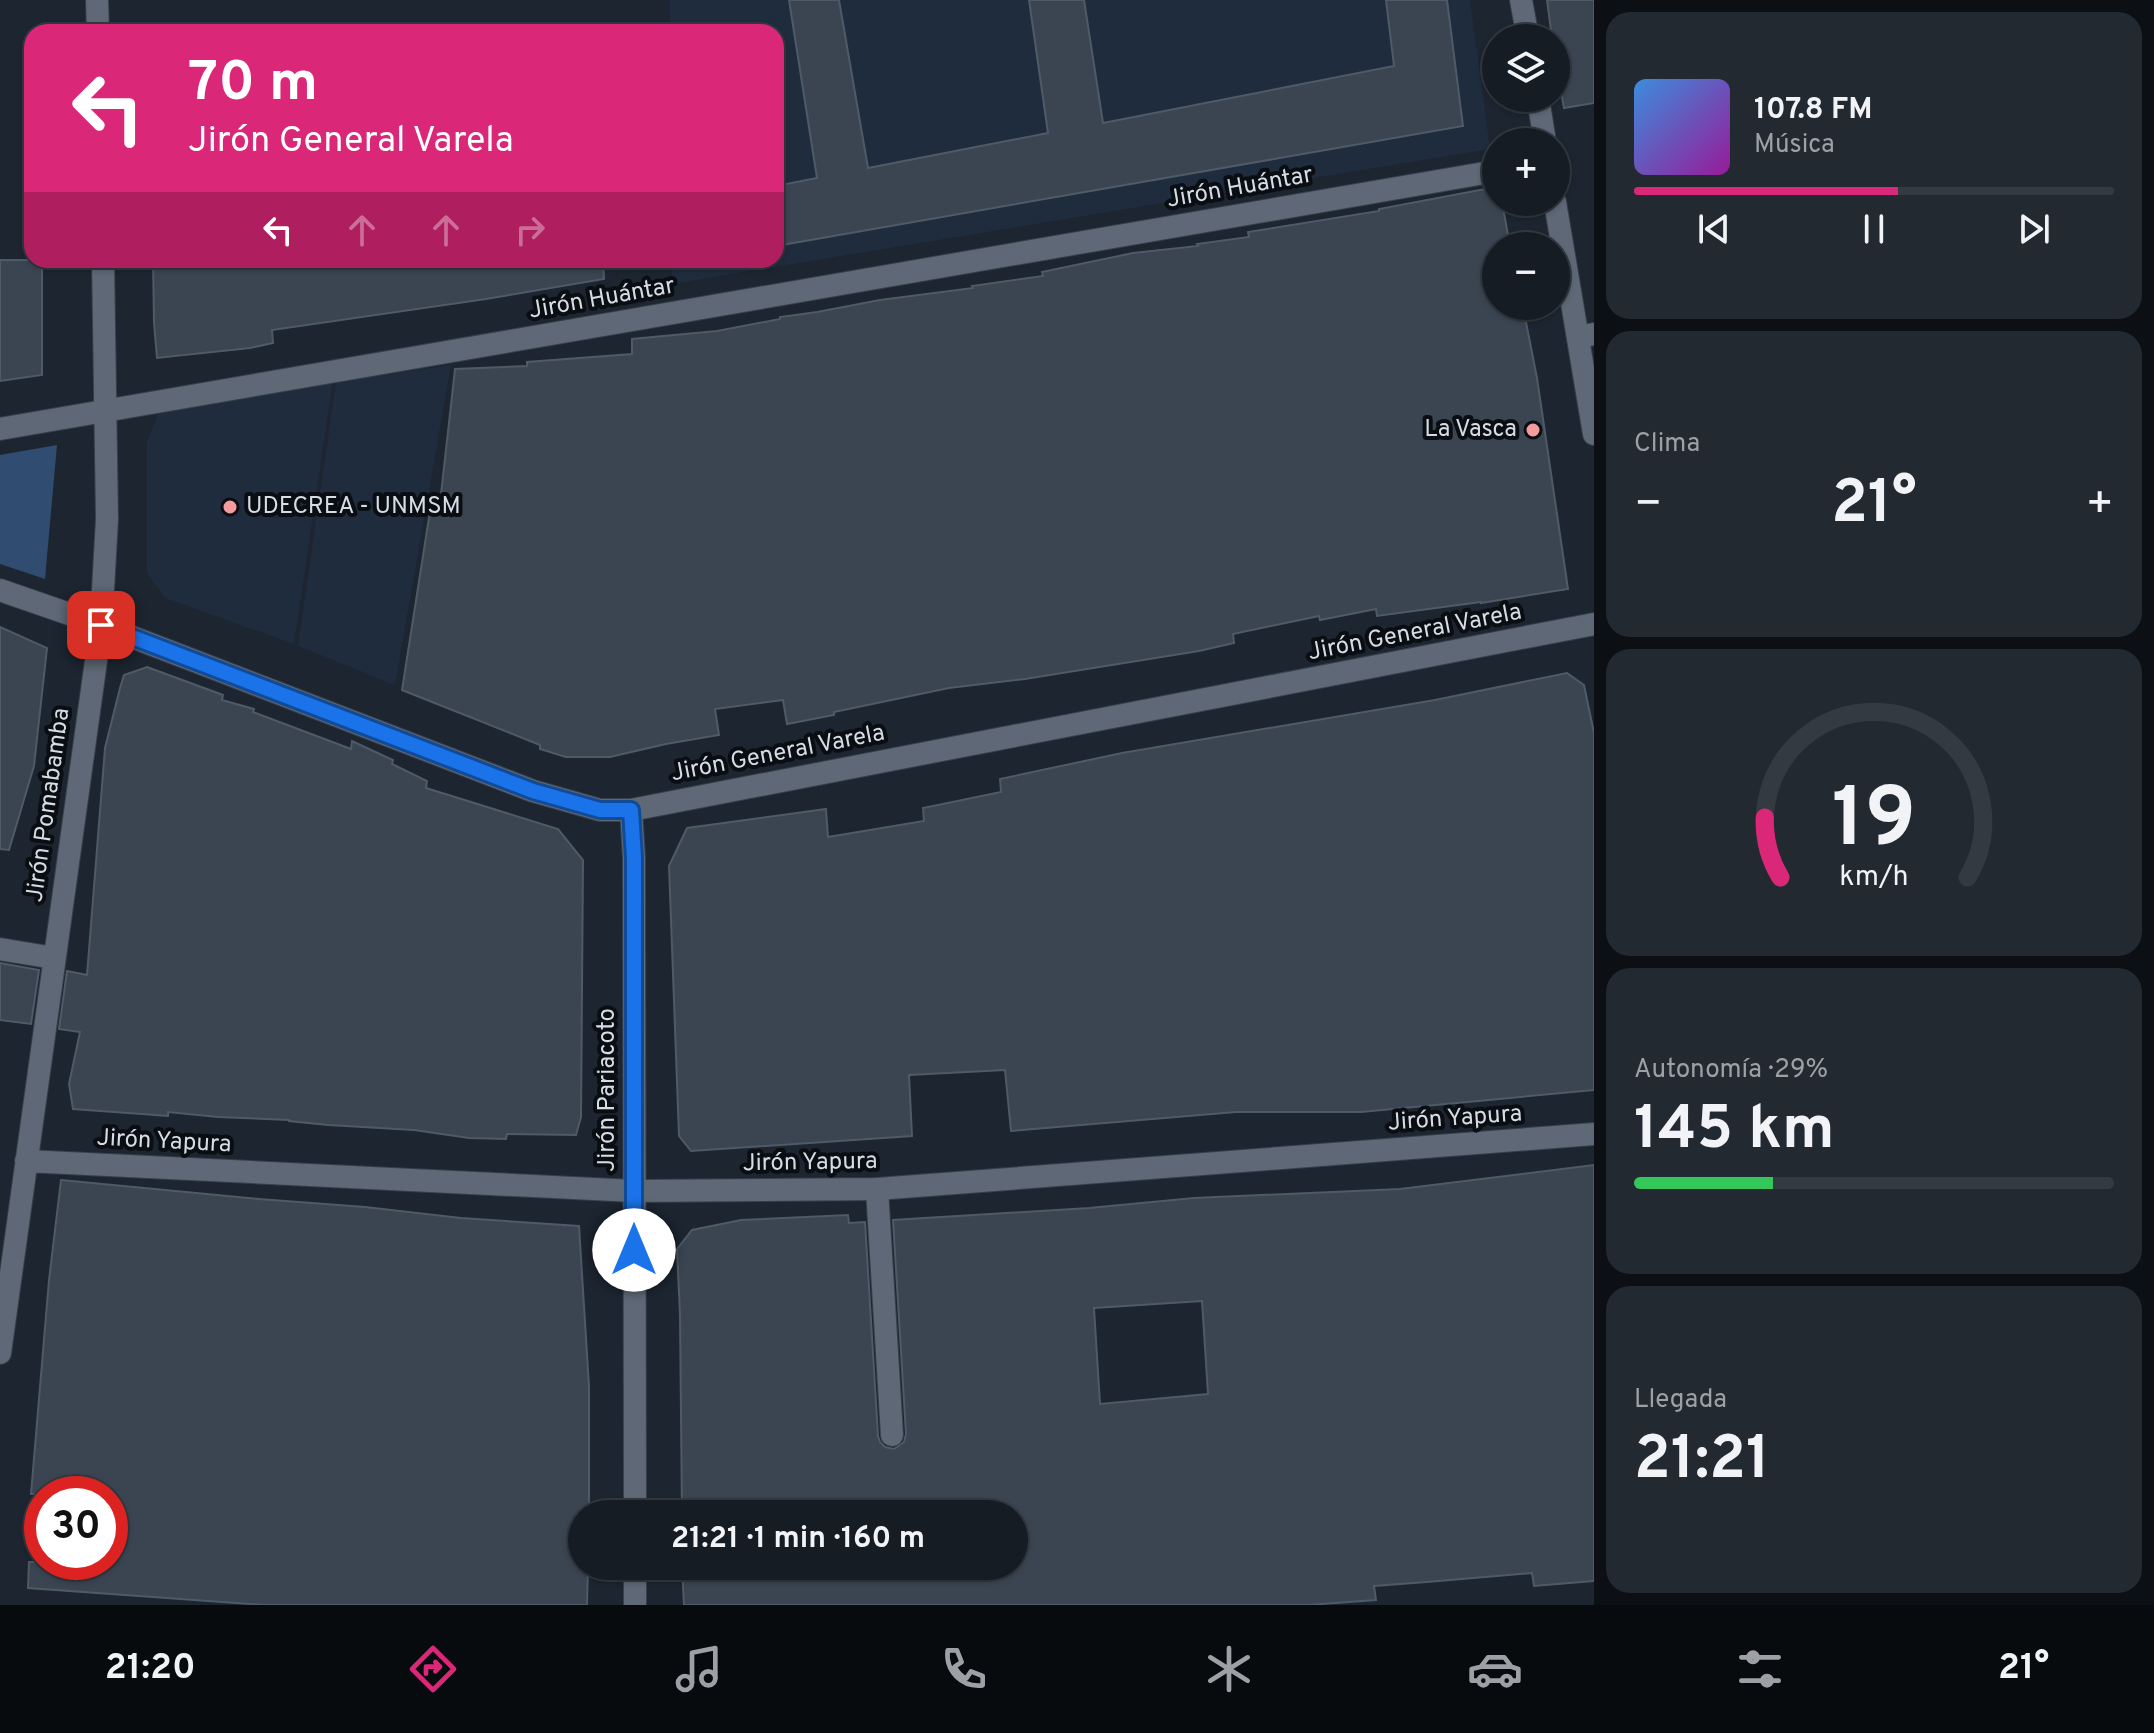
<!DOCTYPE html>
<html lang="es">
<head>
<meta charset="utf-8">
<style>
  :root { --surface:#151c24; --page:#222931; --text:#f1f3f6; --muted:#9da1a6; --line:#343a41; --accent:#db2777 }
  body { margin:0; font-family:Overpass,sans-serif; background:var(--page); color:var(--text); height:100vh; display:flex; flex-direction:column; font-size:30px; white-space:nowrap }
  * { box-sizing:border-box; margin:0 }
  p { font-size:26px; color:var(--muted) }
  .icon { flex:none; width:44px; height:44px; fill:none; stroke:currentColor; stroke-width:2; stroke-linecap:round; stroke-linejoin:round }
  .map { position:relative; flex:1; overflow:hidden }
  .panel { display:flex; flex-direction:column; gap:12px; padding:12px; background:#0c0f14; width:560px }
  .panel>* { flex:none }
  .banner { position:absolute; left:24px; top:24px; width:760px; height:244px; border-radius:24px; box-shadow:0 2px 6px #0004,0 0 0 2px var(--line); background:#db2777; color:#fff; overflow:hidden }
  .fabs { position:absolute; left:1482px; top:24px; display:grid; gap:16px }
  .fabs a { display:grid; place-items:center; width:88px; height:88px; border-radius:50%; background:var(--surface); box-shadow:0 2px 6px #0004,0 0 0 2px var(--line); font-size:40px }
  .speed { position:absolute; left:24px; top:1476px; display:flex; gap:16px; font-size:40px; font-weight:700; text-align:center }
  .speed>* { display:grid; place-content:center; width:104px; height:104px; border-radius:50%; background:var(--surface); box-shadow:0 2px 6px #0004,0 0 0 2px var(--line); line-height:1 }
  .speed .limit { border:12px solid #d22; background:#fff; color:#111 }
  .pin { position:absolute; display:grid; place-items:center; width:68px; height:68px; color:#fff; margin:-34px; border-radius:16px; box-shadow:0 4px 12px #0006 }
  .me { position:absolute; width:88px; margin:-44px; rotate:0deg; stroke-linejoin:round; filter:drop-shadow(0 0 6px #0008) }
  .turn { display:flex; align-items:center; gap:28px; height:168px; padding:0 32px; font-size:36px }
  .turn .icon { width:104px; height:104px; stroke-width:2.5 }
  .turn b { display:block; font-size:56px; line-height:68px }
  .lanes { display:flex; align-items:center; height:76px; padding:0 32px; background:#0003; justify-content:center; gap:40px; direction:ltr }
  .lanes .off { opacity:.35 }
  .big { font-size:60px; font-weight:700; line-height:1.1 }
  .panel .tile { flex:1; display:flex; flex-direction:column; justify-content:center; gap:12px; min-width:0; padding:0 28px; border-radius:24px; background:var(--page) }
  .panel .dial { align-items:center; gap:0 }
  .dial svg { height:208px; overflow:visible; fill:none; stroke:var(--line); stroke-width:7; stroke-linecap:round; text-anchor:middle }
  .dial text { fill:var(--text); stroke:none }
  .song { display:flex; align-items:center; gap:24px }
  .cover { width:96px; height:96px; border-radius:12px; background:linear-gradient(135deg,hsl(210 70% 55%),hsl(300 70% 35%)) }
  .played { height:8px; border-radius:4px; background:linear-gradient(90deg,var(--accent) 55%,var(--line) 55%) }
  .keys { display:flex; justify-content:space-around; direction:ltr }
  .heat { display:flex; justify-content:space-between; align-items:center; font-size:44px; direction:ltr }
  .charge { height:12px; border-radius:6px; background:linear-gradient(90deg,#34c759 29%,var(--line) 0) }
  .trip { position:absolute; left:568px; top:1500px; width:460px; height:80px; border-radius:40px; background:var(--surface); box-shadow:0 2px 6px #0004,0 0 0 2px var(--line); font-weight:700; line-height:80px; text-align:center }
  .menu { display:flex; height:128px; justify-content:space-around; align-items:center; background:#080b0e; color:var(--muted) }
  .menu .icon { width:56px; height:56px }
  .menu .selected { color:var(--accent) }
  .menu b { font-size:36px; color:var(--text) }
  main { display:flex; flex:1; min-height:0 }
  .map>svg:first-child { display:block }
  .built { fill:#1f2c3d }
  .green { fill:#304c70 }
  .building { fill:#3b4552; stroke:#4f5a67; stroke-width:2; fill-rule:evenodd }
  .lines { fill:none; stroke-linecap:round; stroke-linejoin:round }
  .service-casing { stroke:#383f49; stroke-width:24 }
  .minor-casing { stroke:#383f49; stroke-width:24 }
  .service { stroke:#5e6876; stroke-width:22 }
  .minor { stroke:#5e6876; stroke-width:22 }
  .route-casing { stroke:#114b97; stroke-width:20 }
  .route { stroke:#1a73e8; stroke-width:14 }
  .poi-dot { fill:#f59b9d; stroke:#0a0e13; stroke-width:3 }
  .labels { text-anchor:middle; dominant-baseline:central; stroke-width:8; stroke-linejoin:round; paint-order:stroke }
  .street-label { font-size:24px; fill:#d6dce4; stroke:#0a0e13 }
  .poi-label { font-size:24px; fill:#d6dce4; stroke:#0a0e13; text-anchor:end }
</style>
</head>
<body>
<main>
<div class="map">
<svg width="1594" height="1605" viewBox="0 0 1594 1605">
  <rect width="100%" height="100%" fill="#1c2530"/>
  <path class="built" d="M670 0H1470L1490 149 672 284V260H776V32H670Z
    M451 365 395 685 298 646 336 382Z
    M333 381 294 644 165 598 147 573V442L161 407Z"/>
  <path class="green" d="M57 445 45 579 0 564V455Z"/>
  <path class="building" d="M789 0H839L868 168 1048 133 1029 0H1084L1103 123 1394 66 1386 0H1447L1463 126 776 246V186L817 178Z
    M1547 0H1594V103L1564 108 1556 64V38H1552Z
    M1496 187V202H1502L1510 246H1496V306H1522L1524 317H1525L1537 378 1568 589 1481 603V602L1377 616 1376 609 1320 620 1319 616 1233 634 1234 643 1199 651 1025 679 949 688 834 712V715L787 724 783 700 715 709 719 735 666 744 610 757H566L540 749V745L402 690 430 511 439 512 455 369 527 366V362L632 354V339L717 331 780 319V317L817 312 880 300 973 288 972 286 1043 276 1042 272 1133 253 1198 246 1197 244 1249 237 1248 232 1379 211V209Z
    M0 260H42V375L0 381Z
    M153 260H603L604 279 486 299 272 330 273 343 250 348 157 358 154 323Z
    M0 627 47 648 34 766 9 850 0 849Z
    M147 667 223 695 222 700 254 709 253 712 351 749 352 741 393 760 392 764 427 781 426 788 558 829 583 860 581 1117 576 1135 507 1134 506 1139 469 1138 414 1130 328 1125 289 1121V1120L218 1117 168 1112V1116L73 1109 69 1084 80 1032 59 1029 67 971 87 975 105 748 120 688 124 675Z
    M1567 673 1584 685 1594 733V1090L1361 1112H1236L1011 1131 1005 1070 909 1075 912 1136 691 1151 679 1136 669 866 687 828 826 809 828 837 924 821 923 808 1001 792 1000 779 1122 753 1435 700Z
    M0 963 39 970 31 1024 0 1020Z
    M1594 1165V1581L1534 1586 1532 1573 1427 1582 1374 1586 1376 1600 1308 1605H684L682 1566H1014V1514H682L680 1315 677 1249 692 1230 741 1220 848 1215 849 1223 865 1222 878 1436 880 1442 885 1447 894 1449 904 1442 906 1434 893 1220 1089 1208 1194 1198 1400 1189ZM1202 1301 1208 1394 1100 1404 1094 1308Z
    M61 1180 259 1199 365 1207 461 1218 579 1226 589 1386V1514H582V1566H588L587 1605H264L28 1588 29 1562H110V1494H31L49 1280Z"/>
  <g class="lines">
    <defs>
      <path id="service" d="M1578 337 1594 334
        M877 1189 892 1435"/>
      <path id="minor" d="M97 0 98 32
        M1521 0 1528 38
        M1538 98 1545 142
        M1555 202 1594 434
        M0 429 1496 171
        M0 590 101 625 533 791 600 810H631L1594 624
        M631 810 634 858 635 1514
        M0 949 54 958
        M26 1161 634 1191 877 1189 1594 1134
        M0 1353 101 625 107 519 103 260
        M635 1566V1605"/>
    </defs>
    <use href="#service" class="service-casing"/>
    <use href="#minor" class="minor-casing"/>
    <use href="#service" class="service"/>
    <use href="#minor" class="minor"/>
  </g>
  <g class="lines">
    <defs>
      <path id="route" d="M101 625 533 791 600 810H631L634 858V1250"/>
    </defs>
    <use href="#route" class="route-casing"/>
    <use href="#route" class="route"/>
  </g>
  <g class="poi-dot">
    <circle cx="1533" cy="430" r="8"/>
    <circle cx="230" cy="507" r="8"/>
  </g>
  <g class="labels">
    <g class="street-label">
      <text transform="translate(1240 188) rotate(-10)">Jirón Huántar</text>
      <text transform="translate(602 299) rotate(-10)">Jirón Huántar</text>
      <text transform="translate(1415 633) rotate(-11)">Jirón General Varela</text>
      <text transform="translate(778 754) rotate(-11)">Jirón General Varela</text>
      <text transform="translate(49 805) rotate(-82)">Jirón Pomabamba</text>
      <text transform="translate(608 1090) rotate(-90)">Jirón Pariacoto</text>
      <text transform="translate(1455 1119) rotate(-4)">Jirón Yapura</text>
      <text transform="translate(164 1142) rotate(3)">Jirón Yapura</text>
      <text transform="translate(810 1163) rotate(-1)">Jirón Yapura</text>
    </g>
    <g class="poi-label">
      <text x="1517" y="430">La Vasca</text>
      <text x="246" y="507" text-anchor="start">UDECREA - UNMSM</text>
    </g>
  </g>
</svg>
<div class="fabs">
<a><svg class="icon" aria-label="layers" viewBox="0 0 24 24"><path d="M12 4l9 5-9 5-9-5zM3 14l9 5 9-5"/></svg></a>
<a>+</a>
<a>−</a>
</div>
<div class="speed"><div class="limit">30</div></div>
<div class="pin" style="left:101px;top:625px;background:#d93025"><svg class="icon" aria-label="arrive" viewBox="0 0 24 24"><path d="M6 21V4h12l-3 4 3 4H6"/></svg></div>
<svg class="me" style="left:634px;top:1250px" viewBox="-20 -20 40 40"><circle r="19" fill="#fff"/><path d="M0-13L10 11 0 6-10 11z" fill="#1a73e8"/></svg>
<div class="trip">21:21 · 1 min · 160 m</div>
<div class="banner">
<div class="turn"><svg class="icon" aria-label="left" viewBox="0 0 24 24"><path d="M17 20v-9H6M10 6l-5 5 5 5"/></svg><div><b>70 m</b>Jirón General Varela</div></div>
<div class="lanes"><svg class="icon" aria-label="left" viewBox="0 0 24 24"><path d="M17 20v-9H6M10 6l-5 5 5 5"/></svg><svg class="icon off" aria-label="ahead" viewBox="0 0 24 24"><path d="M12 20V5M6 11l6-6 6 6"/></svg><svg class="icon off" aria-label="ahead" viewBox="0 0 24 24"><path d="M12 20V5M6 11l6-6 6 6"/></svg><svg class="icon off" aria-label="right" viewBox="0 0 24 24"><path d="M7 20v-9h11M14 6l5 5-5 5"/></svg></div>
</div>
</div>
<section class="panel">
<div class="tile">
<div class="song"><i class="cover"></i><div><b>107.8 FM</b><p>Música</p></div></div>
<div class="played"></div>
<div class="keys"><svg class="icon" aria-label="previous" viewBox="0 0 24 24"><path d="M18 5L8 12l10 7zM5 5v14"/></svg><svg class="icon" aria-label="pause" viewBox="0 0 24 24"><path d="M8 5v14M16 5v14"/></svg><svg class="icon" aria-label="next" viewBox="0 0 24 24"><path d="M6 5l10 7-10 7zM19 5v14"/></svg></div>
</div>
<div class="tile"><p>Clima</p>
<div class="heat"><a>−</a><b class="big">21°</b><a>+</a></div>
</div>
<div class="tile dial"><svg viewBox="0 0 100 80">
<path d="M14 69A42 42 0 1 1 86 69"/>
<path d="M14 69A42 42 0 0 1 8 46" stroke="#db2777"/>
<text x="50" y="56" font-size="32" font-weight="700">19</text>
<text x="50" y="72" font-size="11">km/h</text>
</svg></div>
<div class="tile"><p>Autonomía · 29%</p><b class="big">145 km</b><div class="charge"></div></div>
<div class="tile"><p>Llegada</p><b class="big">21:21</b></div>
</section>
</main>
<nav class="menu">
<b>21:20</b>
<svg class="icon selected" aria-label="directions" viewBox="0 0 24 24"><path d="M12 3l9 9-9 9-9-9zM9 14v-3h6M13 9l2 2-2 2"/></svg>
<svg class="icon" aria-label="music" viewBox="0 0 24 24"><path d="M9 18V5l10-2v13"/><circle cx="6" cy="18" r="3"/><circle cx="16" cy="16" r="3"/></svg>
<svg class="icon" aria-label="phone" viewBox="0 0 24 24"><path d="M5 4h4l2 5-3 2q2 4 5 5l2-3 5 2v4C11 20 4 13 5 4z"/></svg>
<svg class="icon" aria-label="climate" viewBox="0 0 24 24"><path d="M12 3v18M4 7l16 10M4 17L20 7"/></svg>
<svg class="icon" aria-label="car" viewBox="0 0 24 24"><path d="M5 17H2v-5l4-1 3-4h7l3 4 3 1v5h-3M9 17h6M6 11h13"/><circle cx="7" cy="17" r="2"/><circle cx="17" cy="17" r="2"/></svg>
<svg class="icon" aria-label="filters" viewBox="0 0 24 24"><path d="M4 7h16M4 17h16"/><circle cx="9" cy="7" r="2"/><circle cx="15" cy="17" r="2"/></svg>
<b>21°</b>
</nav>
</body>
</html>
